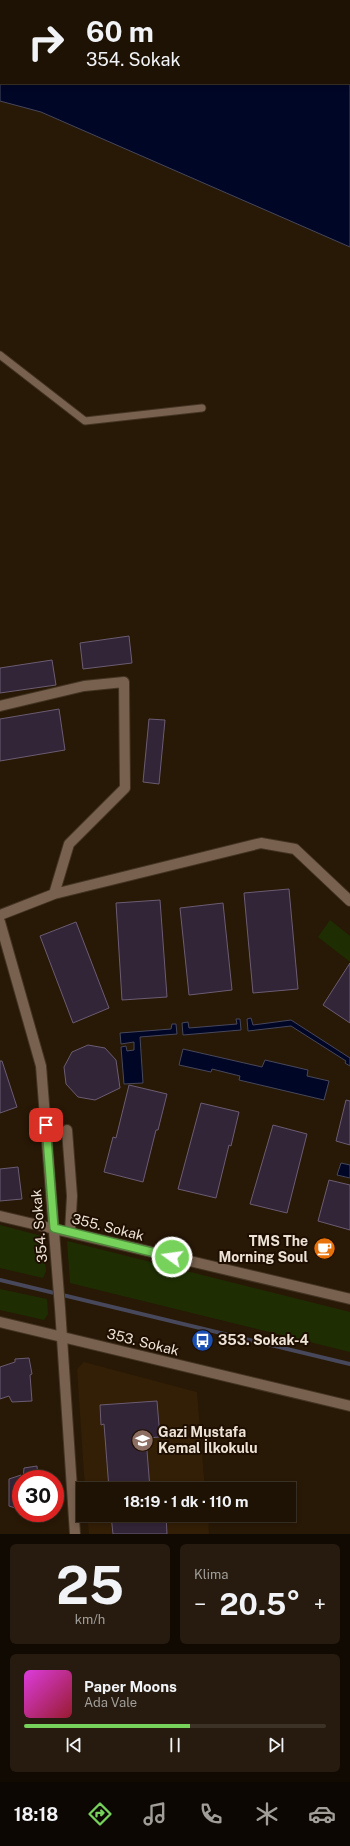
<!DOCTYPE html>
<html lang="tr">
<head>
<meta charset="utf-8">
<style>
  :root { --surface:#1e1204; --page:#261b0e; --text:#f1f3f6; --muted:#a19e9a; --line:#3c3226; --accent:#76d25a }
  body { margin:0; font-family:"Public Sans",sans-serif; background:var(--page); color:var(--text); height:100vh; display:flex; flex-direction:column; font-size:15px; white-space:nowrap }
  * { box-sizing:border-box; margin:0 }
  p { font-size:13px; color:var(--muted) }
  .icon { flex:none; width:22px; height:22px; fill:none; stroke:currentColor; stroke-width:2; stroke-linecap:round; stroke-linejoin:round }
  .map { position:relative; height:1534px; overflow:hidden }
  .panel { display:flex; flex-direction:column; gap:10px; padding:10px; background:#100a02; flex:1 }
  .panel>* { flex:none }
  .top-card { position:absolute; left:0px; top:0px; width:350px; height:84px; box-shadow:0 2px 6px #0003,0 0 0 1px var(--line); background:#1e1204; color:var(--text); overflow:hidden }
  .speed { position:absolute; left:12px; top:1470px; display:flex; gap:8px; font-size:20px; font-weight:700; text-align:center }
  .speed>* { display:grid; place-content:center; width:52px; height:52px; border-radius:50%; background:var(--surface); box-shadow:0 2px 6px #0003,0 0 0 1px var(--line); line-height:1 }
  .speed .limit { border:6px solid #d22; background:#fff; color:#111 }
  .pin { position:absolute; display:grid; place-items:center; width:34px; height:34px; color:#fff; margin:-17px; border-radius:8px; box-shadow:0 2px 6px #0006 }
  .me { position:absolute; width:44px; margin:-22px; rotate:284deg; stroke-linejoin:round; filter:drop-shadow(0 0 3px #0008) }
  .turn { display:flex; align-items:center; gap:14px; height:84px; padding:0 20px; font-size:18px }
  .turn .icon { width:52px; height:52px; stroke-width:2.5 }
  .turn b { display:block; font-size:28px; line-height:34px }
  .big { font-size:30px; font-weight:700; line-height:1.1 }
  .panel .widget { flex:1; display:flex; flex-direction:column; justify-content:center; gap:6px; min-width:0; padding:0 14px; border-radius:6px; background:var(--page) }
  .panel .dial { align-items:center; gap:0 }
  .dial b { font-size:52px; line-height:1 }
  .song { display:flex; align-items:center; gap:12px }
  .cover { width:48px; height:48px; border-radius:6px; background:linear-gradient(135deg,hsl(300 70% 55%),hsl(350 70% 35%)) }
  .played { height:4px; border-radius:2px; background:linear-gradient(90deg,var(--accent) 55%,var(--line) 55%) }
  .keys { display:flex; justify-content:space-around; direction:ltr }
  .heat { display:flex; justify-content:space-between; align-items:center; font-size:22px; direction:ltr }
  .panel .tiles { flex:1; display:grid; gap:10px; grid-template-columns:1fr 1fr }
  .widget:last-child { grid-column:span 2 }
  .trip { position:absolute; left:76px; top:1482px; width:220px; height:40px; border-radius:0px; background:var(--surface); box-shadow:0 2px 6px #0003,0 0 0 1px var(--line); font-weight:700; line-height:40px; text-align:center }
  .tab-bar { display:flex; height:64px; justify-content:space-around; align-items:center; background:#0c0702; color:var(--muted) }
  .tab-bar .icon { width:28px; height:28px }
  .tab-bar .current { color:var(--accent) }
  .tab-bar b { font-size:18px; color:var(--text) }
  .map>svg:first-child { display:block }
  .built { fill:#331e06 }
  .green { fill:#1e2e02 }
  .water { fill:#000626; stroke:#47485b; fill-rule:evenodd }
  .lines { fill:none; stroke-linecap:round; stroke-linejoin:round }
  .stream { stroke:#47485b; stroke-width:4 }
  .building { fill:#322538; stroke:#6b5c72 }
  .lane-casing { stroke:#443423; stroke-width:9 }
  .street-casing { stroke:#443423; stroke-width:12 }
  .lane { stroke:#78614e; stroke-width:7 }
  .street { stroke:#78614e; stroke-width:10 }
  .route-casing { stroke:#4d883a; stroke-width:10 }
  .route { stroke:#76d25a; stroke-width:7 }
  .labels { text-anchor:middle; dominant-baseline:central; stroke-width:4; stroke-linejoin:round; paint-order:stroke }
  .street-label { font-size:14px; fill:#eee3d7; stroke:#1e0f01 }
  .poi-label { font-size:14px; font-weight:bold; fill:#eee3d7; stroke:#1e0f01; text-anchor:start }
</style>
</head>
<body>
<div class="map">
<svg width="350" height="1534" viewBox="0 0 350 1534">
  <rect width="100%" height="100%" fill="#281806"/>
  <path class="built" d="M84 1362 197 1392 205 1489H85L77 1369Z
    M87 1515H208L209 1534H89Z"/>
  <path class="green" d="M330 920 350 936V962L318 937Z
    M0 1225 42 1236 46 1271 43 1278 0 1268Z
    M67 1241 350 1312V1352L70 1283Z
    M0 1289 47 1299 48 1314 44 1320 0 1310Z"/>
  <path class="water" d="M0 0H350V247L41 112 0 101ZM1 1H349V83H1Z
    M251 1018 253 1025 291 1020 350 1058V1066L345 1063 346 1061 291 1026 248 1031 247 1019Z
    M236 1019H240L241 1030 183 1035 182 1023 188 1022 189 1028 237 1024Z
    M172 1024H176L177 1034 140 1037 143 1083 124 1084 121 1047 126 1046 127 1051 134 1050V1042L121 1044 120 1033 171 1029Z
    M183 1049 262 1067 265 1060 308 1070 307 1076 329 1081 324 1100 239 1080 240 1076 212 1069 211 1072 179 1065Z
    M341 1163 350 1165V1178L337 1175Z"/>
  <g class="lines">
    <path class="stream" d="M0 1280 350 1364"/>
  </g>
  <path class="building" d="M129 636 132 663 83 669 80 643Z
    M52 660 56 685 0 693V668Z
    M59 709 65 750 0 761V719Z
    M149 719 165 720 159 784 143 782Z
    M289 889 298 989 253 993 244 893Z
    M160 900 167 997 122 1000 116 903Z
    M223 903 232 990 189 995 180 908Z
    M76 922 109 1008 73 1023 40 936Z
    M350 963V1023L323 1005Z
    M88 1045 105 1048 116 1060 120 1088 95 1100 78 1097 66 1084 64 1067 72 1052Z
    M0 1061H2L17 1107 0 1113Z
    M129 1085 167 1094 158 1130H156L143 1182 104 1172 113 1137 116 1138Z
    M346 1100 350 1101V1145L336 1141Z
    M201 1103 239 1112 231 1146 229 1145 216 1198 178 1189Z
    M273 1125 307 1134 287 1213 250 1204Z
    M18 1167 22 1199 0 1201V1169Z
    M329 1180 350 1185V1230L318 1221Z
    M29 1358 32 1374 30 1375 32 1401 12 1402 9 1396 0 1399V1367L15 1362V1359Z
    M157 1401 160 1437 146 1438 150 1489H109L104 1424 101 1425 100 1405Z
    M37 1466 38 1479H23L24 1468Z
    M21 1475V1510L9 1506V1479Z
    M111 1515H166L167 1534H113Z"/>
  <g class="lines">
    <defs>
      <path id="lane" d="M0 355 85 421 202 408"/>
      <path id="street" d="M0 706 84 686 124 682 125 788 69 844 54 894
        M0 915 54 894 261 843 295 849 350 901
        M0 922 41 1066 60 1308 75 1534
        M67 1130 72 1196 70 1232
        M0 1216 350 1299
        M0 1322 350 1406"/>
    </defs>
    <use href="#lane" class="lane-casing"/>
    <use href="#street" class="street-casing"/>
    <use href="#lane" class="lane"/>
    <use href="#street" class="street"/>
  </g>
  <g class="lines">
    <defs>
      <path id="route" d="M46 1125 54 1228 172 1257"/>
    </defs>
    <use href="#route" class="route-casing"/>
    <use href="#route" class="route"/>
  </g>
  <defs>
    <symbol id="cafe-disc" viewBox="-11 -11 22 22"><circle r="9.5" fill="#e8710a" stroke="#1e0f01"/><path d="M-5.5-4.5H6V0H3Q3 3.5 0 3.5H-2.5Q-5.5 3.5-5.5 0ZM3-3.2v2h1.7v-2ZM-6 4.5H4V6H-6Z" fill="#fff"/></symbol>
    <symbol id="bus-disc" viewBox="-11 -11 22 22"><circle r="9.5" fill="#1a4fb4" stroke="#1e0f01"/><path d="M-5-6H5V4H4V6H2V4H-2V6H-4V4H-5ZM-3.5-4V0h7V-4ZM-3.5 1.2v1.5H-2V1.2ZM2 1.2v1.5H3.5V1.2Z" fill="#fff"/></symbol>
    <symbol id="school-disc" viewBox="-11 -11 22 22"><circle r="9.5" fill="#8d6e63" stroke="#1e0f01"/><path d="M0-5L7-2L0 1L-7-2ZM-4 1L0 2.5L4 1V4Q0 6-4 4Z" fill="#fff"/></symbol>
  </defs>
  <g fill-rule="evenodd">
    <use href="#cafe-disc" x="312" y="1236" width="25" height="25"/>
    <use href="#bus-disc" x="190" y="1328" width="25" height="25"/>
    <use href="#school-disc" x="130" y="1428" width="25" height="25"/>
  </g>
  <g class="labels">
    <g class="street-label">
      <text transform="translate(39 1226) rotate(-95)">354. Sokak</text>
      <text transform="translate(108 1227) rotate(14)">355. Sokak</text>
      <text transform="translate(143 1342) rotate(14)">353. Sokak</text>
    </g>
    <g class="poi-label">
      <text x="308" y="1241" text-anchor="end">TMS The<tspan x="308" dy="16">Morning Soul</tspan></text>
      <text x="218" y="1340">353. Sokak-4</text>
      <text x="158" y="1432">Gazi Mustafa<tspan x="158" dy="16">Kemal İlkokulu</tspan></text>
    </g>
  </g>
</svg>
<div class="speed"><div class="limit">30</div></div>
<div class="pin" style="left:46px;top:1125px;background:#d93025"><svg class="icon" aria-label="arrive" viewBox="0 0 24 24"><path d="M6 21V4h12l-3 4 3 4H6"/></svg></div>
<svg class="me" style="left:172px;top:1257px" viewBox="-20 -20 40 40"><circle r="17" fill="#76d25a" stroke="#fff" stroke-width="3"/><path d="M0-11L8 9 0 5-8 9z" fill="#fff"/></svg>
<div class="trip">18:19 · 1 dk · 110 m</div>
<div class="top-card">
<div class="turn"><svg class="icon" aria-label="right" viewBox="0 0 24 24"><path d="M7 20v-9h11M14 6l5 5-5 5"/></svg><div><b>60 m</b>354. Sokak</div></div>
</div>
</div>
<section class="panel">
<div class="tiles">
<div class="widget dial"><b>25</b><p>km/h</p></div>
<div class="widget"><p>Klima</p>
<div class="heat"><a>−</a><b class="big">20.5°</b><a>+</a></div>
</div>
<div class="widget">
<div class="song"><i class="cover"></i><div><b>Paper Moons</b><p>Ada Vale</p></div></div>
<div class="played"></div>
<div class="keys"><svg class="icon" aria-label="previous" viewBox="0 0 24 24"><path d="M18 5L8 12l10 7zM5 5v14"/></svg><svg class="icon" aria-label="pause" viewBox="0 0 24 24"><path d="M8 5v14M16 5v14"/></svg><svg class="icon" aria-label="next" viewBox="0 0 24 24"><path d="M6 5l10 7-10 7zM19 5v14"/></svg></div>
</div>
</div>
</section>
<nav class="tab-bar">
<b>18:18</b>
<svg class="icon current" aria-label="directions" viewBox="0 0 24 24"><path d="M12 3l9 9-9 9-9-9zM9 14v-3h6M13 9l2 2-2 2"/></svg>
<svg class="icon" aria-label="music" viewBox="0 0 24 24"><path d="M9 18V5l10-2v13"/><circle cx="6" cy="18" r="3"/><circle cx="16" cy="16" r="3"/></svg>
<svg class="icon" aria-label="phone" viewBox="0 0 24 24"><path d="M5 4h4l2 5-3 2q2 4 5 5l2-3 5 2v4C11 20 4 13 5 4z"/></svg>
<svg class="icon" aria-label="climate" viewBox="0 0 24 24"><path d="M12 3v18M4 7l16 10M4 17L20 7"/></svg>
<svg class="icon" aria-label="car" viewBox="0 0 24 24"><path d="M5 17H2v-5l4-1 3-4h7l3 4 3 1v5h-3M9 17h6M6 11h13"/><circle cx="7" cy="17" r="2"/><circle cx="17" cy="17" r="2"/></svg>
</nav>
</body>
</html>
